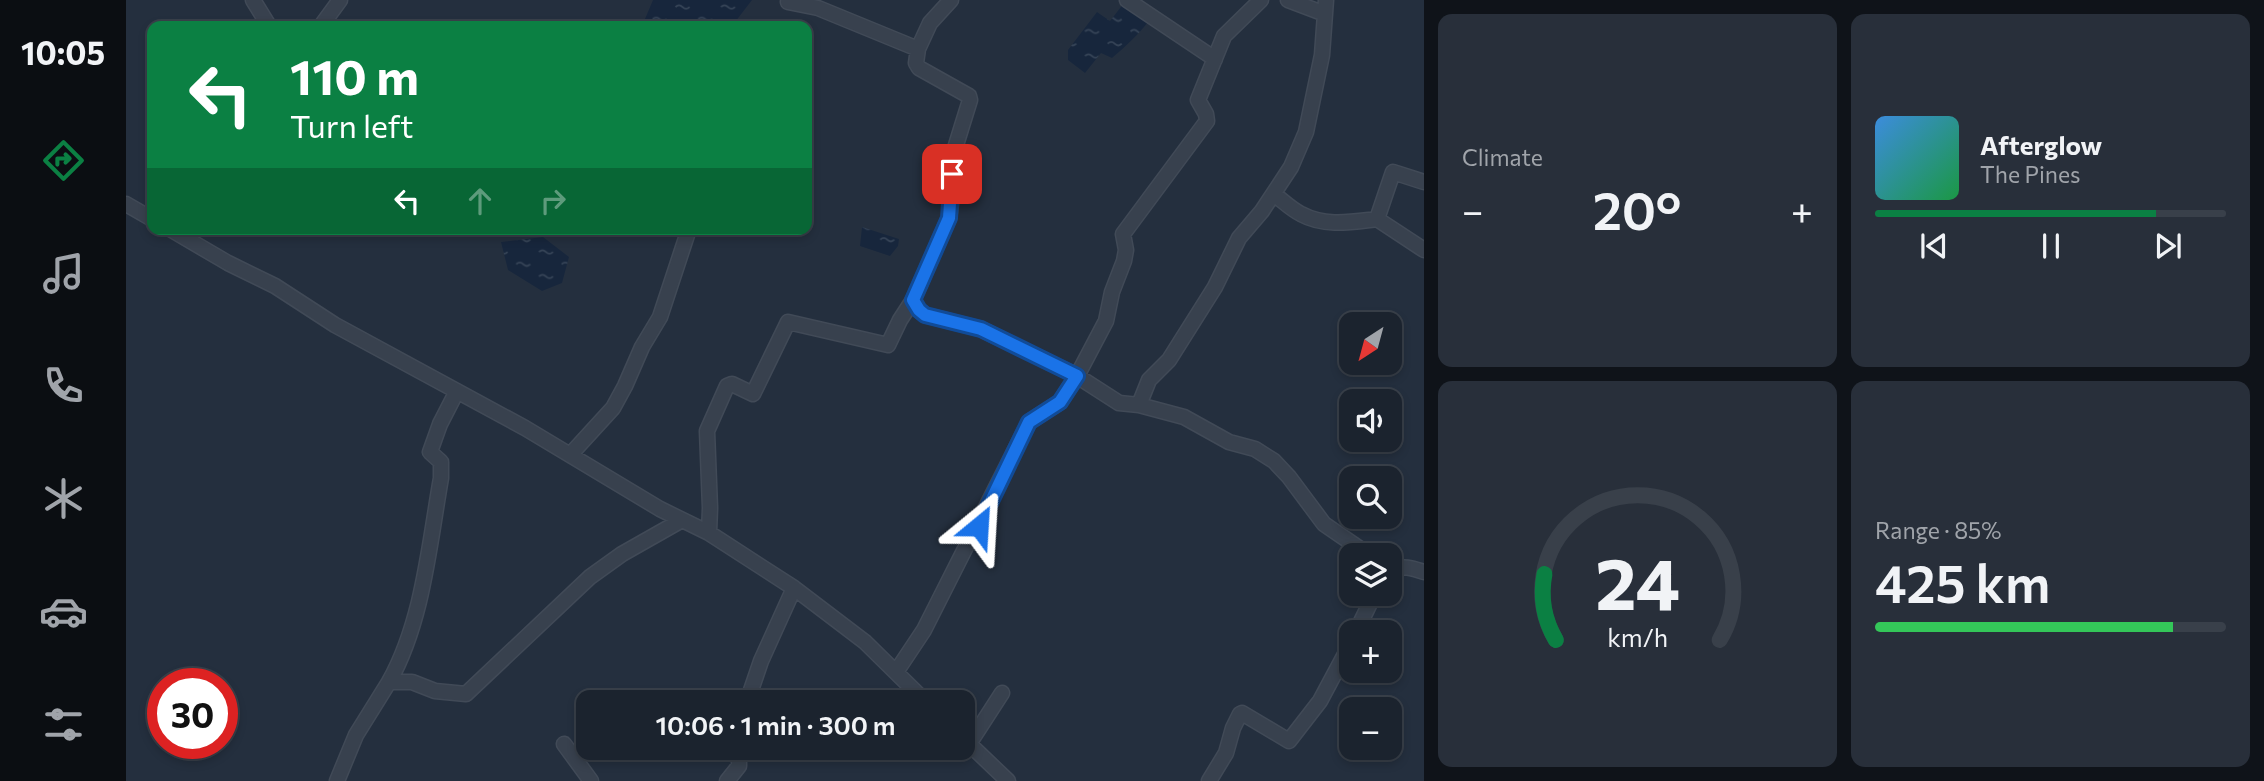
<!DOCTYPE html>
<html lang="en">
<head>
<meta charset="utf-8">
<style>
  :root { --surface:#1b232e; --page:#282f3a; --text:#f1f3f6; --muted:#a0a4aa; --line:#39404a; --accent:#0b8043 }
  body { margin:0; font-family:Commissioner,sans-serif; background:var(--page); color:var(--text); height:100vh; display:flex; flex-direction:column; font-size:26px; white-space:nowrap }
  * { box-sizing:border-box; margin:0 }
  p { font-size:23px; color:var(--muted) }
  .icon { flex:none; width:38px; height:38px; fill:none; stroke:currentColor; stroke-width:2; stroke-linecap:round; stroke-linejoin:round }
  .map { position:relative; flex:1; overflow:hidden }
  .drawer { display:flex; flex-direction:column; gap:14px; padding:14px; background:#0f1319; width:840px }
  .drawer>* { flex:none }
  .top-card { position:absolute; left:21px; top:21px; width:665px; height:214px; border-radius:14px; box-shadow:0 4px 10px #0003,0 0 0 2px var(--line); background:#0b8043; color:#fff; overflow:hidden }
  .needle { width:46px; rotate:216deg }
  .fabs { position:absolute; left:1213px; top:312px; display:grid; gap:14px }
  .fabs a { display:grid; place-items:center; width:63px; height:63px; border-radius:14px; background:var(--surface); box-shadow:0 4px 10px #0003,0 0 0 2px var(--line); font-size:35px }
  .speed { position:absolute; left:21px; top:668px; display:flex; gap:14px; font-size:35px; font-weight:700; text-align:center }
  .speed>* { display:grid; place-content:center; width:91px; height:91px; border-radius:50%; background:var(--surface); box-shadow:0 4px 10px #0003,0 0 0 2px var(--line); line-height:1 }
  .speed .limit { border:10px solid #d22; background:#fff; color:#111 }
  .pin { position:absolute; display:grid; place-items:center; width:60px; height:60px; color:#fff; margin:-30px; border-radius:14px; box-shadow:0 4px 10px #0006 }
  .me { position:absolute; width:77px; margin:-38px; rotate:27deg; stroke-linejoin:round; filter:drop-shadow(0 0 5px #0008) }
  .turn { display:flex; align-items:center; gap:24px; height:147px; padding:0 28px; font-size:32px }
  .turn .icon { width:91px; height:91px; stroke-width:2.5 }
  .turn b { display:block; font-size:49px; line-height:60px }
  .lanes { display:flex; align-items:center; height:66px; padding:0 28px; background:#0003; justify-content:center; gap:35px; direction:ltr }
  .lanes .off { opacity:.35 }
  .big { font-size:52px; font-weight:600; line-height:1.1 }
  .drawer .tile { flex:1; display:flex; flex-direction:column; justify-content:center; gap:10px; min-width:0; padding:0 24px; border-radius:14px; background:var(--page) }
  .drawer .dial { align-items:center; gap:0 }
  .dial svg { height:182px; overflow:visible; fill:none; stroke:var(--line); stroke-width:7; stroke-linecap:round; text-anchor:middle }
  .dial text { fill:var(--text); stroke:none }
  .song { display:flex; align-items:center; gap:21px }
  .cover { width:84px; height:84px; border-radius:10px; background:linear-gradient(135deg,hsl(210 70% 55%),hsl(140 70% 35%)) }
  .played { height:7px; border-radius:4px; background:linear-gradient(90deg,var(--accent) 80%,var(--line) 80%) }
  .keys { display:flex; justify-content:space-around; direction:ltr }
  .heat { display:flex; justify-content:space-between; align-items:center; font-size:38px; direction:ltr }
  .charge { height:10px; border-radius:5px; background:linear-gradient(90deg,#34c759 85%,var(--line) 0) }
  .drawer .tiles { flex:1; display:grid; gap:14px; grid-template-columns:repeat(2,1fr) }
  .trip { position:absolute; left:450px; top:690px; width:399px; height:70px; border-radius:14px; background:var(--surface); box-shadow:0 4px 10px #0003,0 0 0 2px var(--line); font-weight:600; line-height:70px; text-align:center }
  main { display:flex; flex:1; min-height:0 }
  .tab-bar { display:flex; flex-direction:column; width:126px; justify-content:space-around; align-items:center; background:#0b0e12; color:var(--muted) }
  .tab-bar .icon { width:49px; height:49px }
  .tab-bar .selected { color:var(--accent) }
  .tab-bar b { font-size:32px; color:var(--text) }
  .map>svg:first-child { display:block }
  .water { fill:url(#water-ripples) }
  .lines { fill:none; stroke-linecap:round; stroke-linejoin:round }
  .minor-casing { stroke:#414a57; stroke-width:17 }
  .minor { stroke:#38414e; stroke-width:14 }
  .route-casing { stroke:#114b97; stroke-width:18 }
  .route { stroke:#1a73e8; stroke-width:12 }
</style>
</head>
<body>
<main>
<nav class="tab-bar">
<b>10:05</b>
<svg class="icon selected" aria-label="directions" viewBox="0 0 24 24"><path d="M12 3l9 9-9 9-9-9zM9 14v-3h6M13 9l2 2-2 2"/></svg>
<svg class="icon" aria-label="music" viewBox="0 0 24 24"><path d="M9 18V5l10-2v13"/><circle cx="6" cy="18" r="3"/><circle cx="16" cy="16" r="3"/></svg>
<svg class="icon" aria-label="phone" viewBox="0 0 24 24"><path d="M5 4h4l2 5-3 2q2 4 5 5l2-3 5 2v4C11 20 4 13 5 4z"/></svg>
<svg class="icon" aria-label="climate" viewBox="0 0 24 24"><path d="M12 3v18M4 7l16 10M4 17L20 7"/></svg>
<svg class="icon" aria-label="car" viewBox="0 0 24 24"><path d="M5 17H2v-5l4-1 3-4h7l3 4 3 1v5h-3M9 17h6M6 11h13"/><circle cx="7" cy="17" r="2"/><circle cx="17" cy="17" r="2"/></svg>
<svg class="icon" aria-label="filters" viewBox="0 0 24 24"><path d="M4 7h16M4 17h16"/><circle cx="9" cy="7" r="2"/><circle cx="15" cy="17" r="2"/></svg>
</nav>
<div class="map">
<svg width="1298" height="781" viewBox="0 0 1298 781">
  <defs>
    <pattern id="water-ripples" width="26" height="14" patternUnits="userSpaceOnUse" patternTransform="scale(1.75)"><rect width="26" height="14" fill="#17263c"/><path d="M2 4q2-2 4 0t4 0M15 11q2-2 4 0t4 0" fill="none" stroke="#364457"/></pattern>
  </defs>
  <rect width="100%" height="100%" fill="#242f3e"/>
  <path class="water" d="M527 0H626L606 26H516Z
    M998 3 1023 21C1012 35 1000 46 986 58L975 53 959 73 942 60V50L971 12 984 21Z
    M736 227 773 239 772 246 764 256 734 246Z
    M417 237 443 257 436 283 416 291 382 270 375 242Z"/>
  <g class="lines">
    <defs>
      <path id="minor" d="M127 0 143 26
        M1001 0 1089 59
        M1162 0 1199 14
        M1200 0 1196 55 1180 132 1165 167 1136 211 1113 238 1089 287 1043 360 1023 380 1013 405 1058 417 1103 442 1129 449 1148 461 1163 477 1198 524 1243 555
        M662 2 692 8 792 49 790 63 793 68 843 96 844 100 826 158 827 190 823 218 787 300 793 310 799 315 855 329 951 376 980 321 986 292 998 261 1000 250 997 234 1081 121 1080 114 1072 100 1098 36 1135 0
        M195 26 214 0
        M792 49 804 23 825 0
        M1148 194C1157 201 1165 209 1175 214 1199 227 1225 222 1251 219L1267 172 1298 182
        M0 204 26 219
        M1251 219 1298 250
        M44 229 102 263 149 286 209 325 399 428 534 509 583 533 668 588 739 642 800 702
        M444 455 487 408 499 386 516 347 534 317 563 229
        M583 533 584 508 581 431 601 386 606 384 627 394 662 322 762 345 774 320 787 300
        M1265 570C1277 565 1286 568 1298 572
        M1230 632 1249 593
        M770 672 798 630 903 422 934 402 951 376 993 403 1013 405
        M263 682C297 621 303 546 315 478V462L304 452 314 424 331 391
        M621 702 635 661 668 588
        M836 737 882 781
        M438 744 465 781
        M843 744 876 693
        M211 781 230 735 263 682H286L309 691 340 694 464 577 496 554 556 520
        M601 781 613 766V747
        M1083 781 1100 753 1107 728 1114 714 1116 713 1163 741 1194 701 1225 643"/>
    </defs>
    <use href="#minor" class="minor-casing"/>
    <use href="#minor" class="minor"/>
  </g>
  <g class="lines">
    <defs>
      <path id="route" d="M826 174 823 218 787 300 793 310 799 315 855 329 951 376 934 402 903 422 853 526"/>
    </defs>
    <use href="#route" class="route-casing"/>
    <use href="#route" class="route"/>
  </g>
</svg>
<div class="fabs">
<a><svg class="needle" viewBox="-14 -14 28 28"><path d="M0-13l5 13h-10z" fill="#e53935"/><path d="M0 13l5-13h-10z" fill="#a0a4aa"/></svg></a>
<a><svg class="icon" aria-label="sound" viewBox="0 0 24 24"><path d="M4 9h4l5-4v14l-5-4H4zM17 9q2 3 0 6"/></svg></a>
<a><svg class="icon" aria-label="search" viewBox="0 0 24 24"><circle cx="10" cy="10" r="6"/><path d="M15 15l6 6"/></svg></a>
<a><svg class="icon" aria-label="layers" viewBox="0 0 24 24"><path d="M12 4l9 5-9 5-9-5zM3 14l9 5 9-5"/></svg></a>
<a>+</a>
<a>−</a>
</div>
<div class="speed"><div class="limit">30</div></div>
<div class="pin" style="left:826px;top:174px;background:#d93025"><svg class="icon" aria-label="arrive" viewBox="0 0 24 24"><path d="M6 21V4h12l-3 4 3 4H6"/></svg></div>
<svg class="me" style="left:853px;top:526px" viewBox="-20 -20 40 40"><path d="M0-17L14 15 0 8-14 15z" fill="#1a73e8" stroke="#fff" stroke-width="4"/></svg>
<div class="trip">10:06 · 1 min · 300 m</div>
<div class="top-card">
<div class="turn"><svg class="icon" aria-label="left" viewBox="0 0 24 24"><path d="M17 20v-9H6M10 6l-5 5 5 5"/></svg><div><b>110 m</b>Turn left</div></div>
<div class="lanes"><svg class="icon" aria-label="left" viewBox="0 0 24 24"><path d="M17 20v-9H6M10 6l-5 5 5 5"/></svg><svg class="icon off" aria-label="ahead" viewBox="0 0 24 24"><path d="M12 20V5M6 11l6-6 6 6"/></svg><svg class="icon off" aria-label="right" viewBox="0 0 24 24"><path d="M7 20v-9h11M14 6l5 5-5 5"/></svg></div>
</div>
</div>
<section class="drawer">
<div class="tiles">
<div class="tile"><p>Climate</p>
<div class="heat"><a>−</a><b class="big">20°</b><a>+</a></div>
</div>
<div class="tile">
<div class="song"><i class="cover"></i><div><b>Afterglow</b><p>The Pines</p></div></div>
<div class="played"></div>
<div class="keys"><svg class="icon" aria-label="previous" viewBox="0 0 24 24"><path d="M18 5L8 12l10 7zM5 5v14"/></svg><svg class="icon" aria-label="pause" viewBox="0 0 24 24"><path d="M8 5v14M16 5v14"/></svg><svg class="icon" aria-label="next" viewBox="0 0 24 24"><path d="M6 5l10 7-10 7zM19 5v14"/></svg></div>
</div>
<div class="tile dial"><svg viewBox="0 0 100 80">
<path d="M14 69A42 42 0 1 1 86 69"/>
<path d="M14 69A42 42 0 0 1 9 40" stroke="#0b8043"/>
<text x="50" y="56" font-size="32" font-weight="700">24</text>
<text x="50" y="72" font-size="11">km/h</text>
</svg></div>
<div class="tile"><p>Range · 85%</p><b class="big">425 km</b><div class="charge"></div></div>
</div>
</section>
</main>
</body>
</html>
